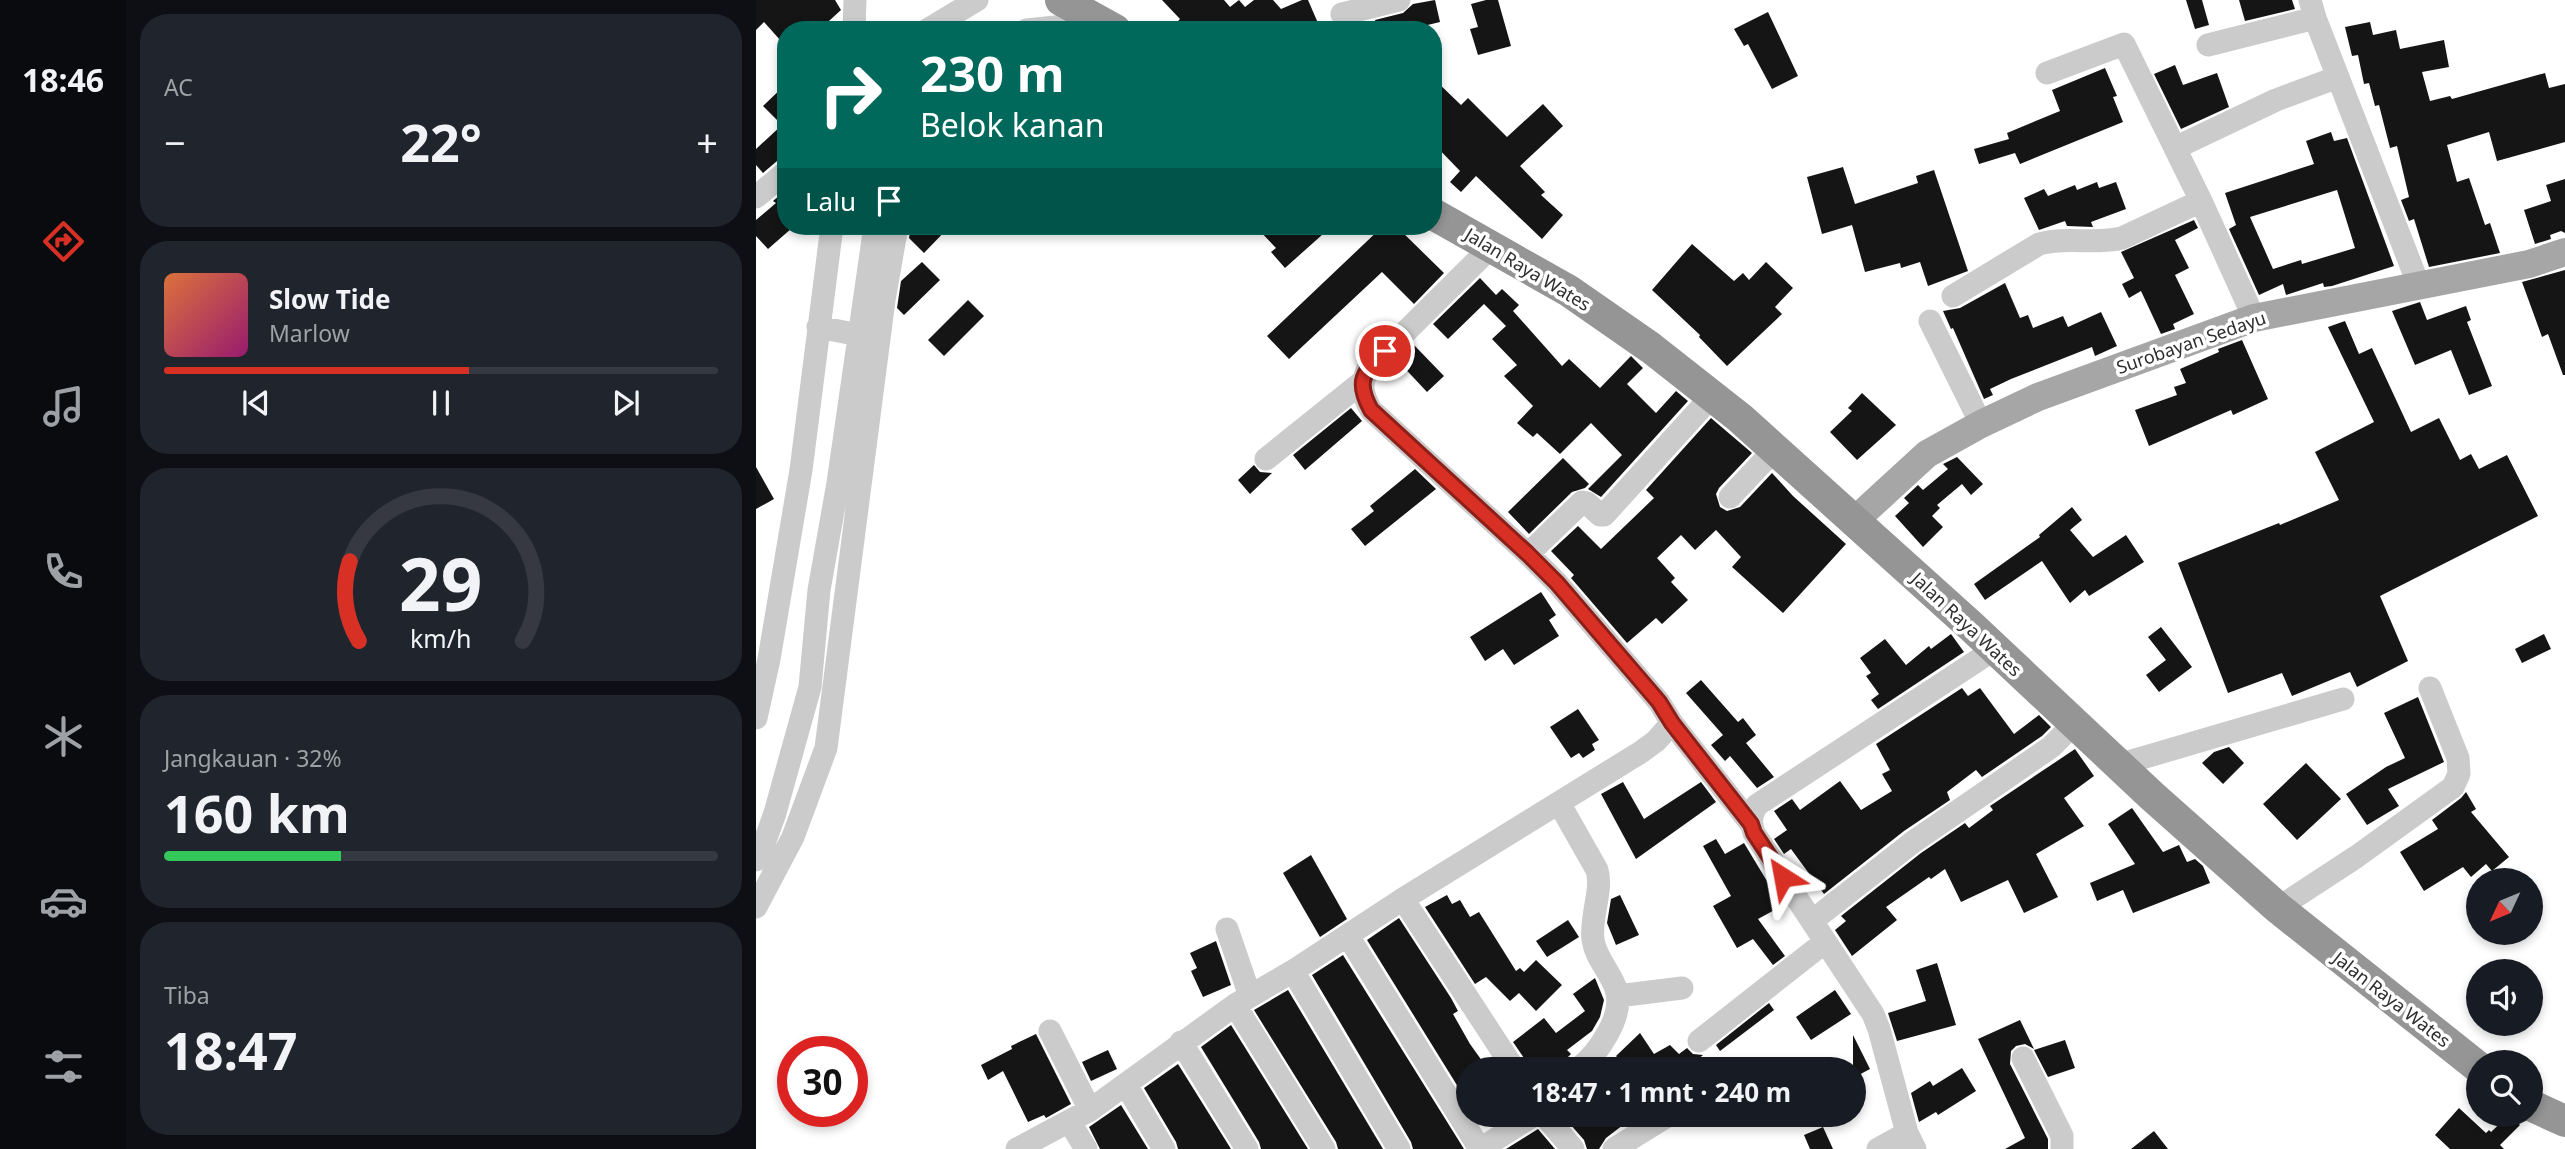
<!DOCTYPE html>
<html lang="id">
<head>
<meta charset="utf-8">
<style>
  :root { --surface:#171b24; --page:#20242c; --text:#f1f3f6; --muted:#9ea1a6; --line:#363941; --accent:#d93025 }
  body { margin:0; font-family:"Noto Sans",sans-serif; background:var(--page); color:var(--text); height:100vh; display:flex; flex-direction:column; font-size:26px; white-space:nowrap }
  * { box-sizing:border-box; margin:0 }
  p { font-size:23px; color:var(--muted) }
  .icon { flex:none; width:38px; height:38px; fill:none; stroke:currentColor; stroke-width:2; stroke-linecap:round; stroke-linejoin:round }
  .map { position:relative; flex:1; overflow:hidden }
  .panel { display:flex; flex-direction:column; gap:14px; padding:14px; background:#0d0f14; width:630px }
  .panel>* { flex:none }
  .banner { position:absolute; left:21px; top:21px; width:665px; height:214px; border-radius:28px; box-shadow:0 4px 10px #0003; background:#00695c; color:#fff; overflow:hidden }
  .needle { width:46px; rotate:226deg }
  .tools { position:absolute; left:1710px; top:868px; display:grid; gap:14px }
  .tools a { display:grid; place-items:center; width:77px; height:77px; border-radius:50%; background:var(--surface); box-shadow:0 4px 10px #0003; font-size:35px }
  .speed { position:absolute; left:21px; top:1036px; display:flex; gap:14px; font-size:35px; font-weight:700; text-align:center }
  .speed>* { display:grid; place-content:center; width:91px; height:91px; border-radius:50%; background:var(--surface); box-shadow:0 4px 10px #0003; line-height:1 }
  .speed .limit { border:10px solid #d22; background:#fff; color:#111 }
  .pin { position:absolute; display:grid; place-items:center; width:60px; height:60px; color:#fff; margin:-30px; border:4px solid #fff; border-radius:50%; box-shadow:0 2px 7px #0007 }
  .me { position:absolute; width:77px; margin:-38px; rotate:326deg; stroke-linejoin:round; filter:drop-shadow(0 0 5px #0008) }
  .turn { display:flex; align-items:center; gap:24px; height:147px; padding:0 28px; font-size:32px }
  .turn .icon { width:91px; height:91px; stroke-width:2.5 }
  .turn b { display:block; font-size:49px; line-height:60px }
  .then { display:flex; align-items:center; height:66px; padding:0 28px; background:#0003; gap:14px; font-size:26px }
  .big { font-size:52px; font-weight:700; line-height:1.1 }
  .panel .card { flex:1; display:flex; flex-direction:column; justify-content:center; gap:10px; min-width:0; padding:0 24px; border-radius:28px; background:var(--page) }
  .panel .dial { align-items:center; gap:0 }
  .dial svg { height:182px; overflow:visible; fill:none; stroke:var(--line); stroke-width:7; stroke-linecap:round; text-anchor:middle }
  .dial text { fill:var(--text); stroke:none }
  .song { display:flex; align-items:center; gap:21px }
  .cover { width:84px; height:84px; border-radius:10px; background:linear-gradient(135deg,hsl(20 70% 55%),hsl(320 70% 35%)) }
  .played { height:7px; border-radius:4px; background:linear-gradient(90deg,var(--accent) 55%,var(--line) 55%) }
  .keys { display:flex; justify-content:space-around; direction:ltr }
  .heat { display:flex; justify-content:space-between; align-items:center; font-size:38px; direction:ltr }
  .charge { height:10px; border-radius:5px; background:linear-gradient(90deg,#34c759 32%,var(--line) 0) }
  .trip { position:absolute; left:700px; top:1057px; width:410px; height:70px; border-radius:35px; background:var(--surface); box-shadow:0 4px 10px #0003; font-weight:700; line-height:70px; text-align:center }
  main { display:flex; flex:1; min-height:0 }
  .menu { display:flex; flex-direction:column; width:126px; justify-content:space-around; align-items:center; background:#090b0e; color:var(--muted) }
  .menu .icon { width:49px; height:49px }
  .menu .active { color:var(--accent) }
  .menu b { font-size:32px; color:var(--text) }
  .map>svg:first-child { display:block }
  .building { fill:#151515; fill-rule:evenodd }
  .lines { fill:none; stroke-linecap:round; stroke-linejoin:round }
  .minor { stroke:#cbcbcb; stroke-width:23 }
  .major { stroke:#a6a6a6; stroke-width:28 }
  .highway { stroke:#959595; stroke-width:32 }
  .route-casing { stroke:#8d1f18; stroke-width:18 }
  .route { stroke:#d93025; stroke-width:12 }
  .labels { text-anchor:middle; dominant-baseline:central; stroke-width:7; stroke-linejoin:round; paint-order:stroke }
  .street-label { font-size:18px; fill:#2e2e2e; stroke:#fff }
</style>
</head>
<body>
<main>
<nav class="menu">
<b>18:46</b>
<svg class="icon active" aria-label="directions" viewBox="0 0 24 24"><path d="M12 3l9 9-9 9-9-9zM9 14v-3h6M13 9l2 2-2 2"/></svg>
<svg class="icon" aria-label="music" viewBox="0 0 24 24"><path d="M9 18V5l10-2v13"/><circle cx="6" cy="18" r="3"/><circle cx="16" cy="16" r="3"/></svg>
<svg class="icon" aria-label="phone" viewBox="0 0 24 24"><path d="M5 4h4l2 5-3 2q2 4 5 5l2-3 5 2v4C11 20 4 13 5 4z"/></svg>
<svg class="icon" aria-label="climate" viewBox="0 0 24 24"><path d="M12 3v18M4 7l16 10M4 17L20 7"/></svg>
<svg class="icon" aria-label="car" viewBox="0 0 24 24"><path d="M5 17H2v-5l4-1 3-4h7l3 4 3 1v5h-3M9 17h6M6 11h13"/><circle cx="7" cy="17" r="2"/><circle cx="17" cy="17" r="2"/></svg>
<svg class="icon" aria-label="filters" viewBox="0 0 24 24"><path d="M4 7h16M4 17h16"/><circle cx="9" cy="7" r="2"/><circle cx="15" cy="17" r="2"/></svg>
</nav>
<section class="panel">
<div class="card"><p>AC</p>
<div class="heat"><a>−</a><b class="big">22°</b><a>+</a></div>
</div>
<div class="card">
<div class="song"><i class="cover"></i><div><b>Slow Tide</b><p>Marlow</p></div></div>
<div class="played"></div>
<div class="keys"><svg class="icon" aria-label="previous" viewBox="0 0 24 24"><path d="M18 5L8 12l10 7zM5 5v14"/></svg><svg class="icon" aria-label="pause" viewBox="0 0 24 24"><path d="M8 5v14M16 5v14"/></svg><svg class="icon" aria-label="next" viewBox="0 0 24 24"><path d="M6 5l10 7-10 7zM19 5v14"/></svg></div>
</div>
<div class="card dial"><svg viewBox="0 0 100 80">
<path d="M14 69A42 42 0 1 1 86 69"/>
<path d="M14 69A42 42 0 0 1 10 34" stroke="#d93025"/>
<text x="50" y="56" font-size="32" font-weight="700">29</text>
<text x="50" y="72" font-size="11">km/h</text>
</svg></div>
<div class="card"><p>Jangkauan · 32%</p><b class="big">160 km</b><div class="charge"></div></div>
<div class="card"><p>Tiba</p><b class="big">18:47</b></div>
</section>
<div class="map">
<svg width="1809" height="1149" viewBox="0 0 1809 1149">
  <rect width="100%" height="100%" fill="#fff"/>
  <path class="building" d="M0 0H79L85 10 63 30H30V37L25 41 8 22 0 30Z
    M406 0H468L474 7 483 0 489 7 498 0H517L525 9 546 0H552L565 30H413L424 19Z
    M679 0 684 22 651 30H621L619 20 647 13 657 4Z
    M730 0H742L755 46 722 55 714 29 722 27 715 4Z
    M1430 0H1446L1453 25 1439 29Z
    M1483 0H1536L1539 9 1489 21Z
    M1012 12 1042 76 1016 89 992 44 988 46 978 29Z
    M1614 22 1617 35 1640 30 1644 49 1688 40 1693 67 1666 72 1674 101 1694 96 1696 99 1789 73 1793 88 1809 84V142L1741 161 1733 132 1691 145 1701 182 1713 178 1729 225 1734 223 1744 253 1673 267 1658 219 1653 221 1645 200 1653 197 1641 146 1634 148 1623 105 1619 106 1613 83 1608 84 1602 55 1596 56 1589 27Z
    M1419 65 1427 85 1461 73 1473 107 1425 129 1398 74Z
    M1349 68 1361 96 1357 97 1367 122 1264 164 1259 153 1223 164 1218 149 1253 139 1251 133 1304 111 1296 90Z
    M677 78 705 105 712 98 751 137 787 104 807 126 764 166 789 192 785 195 807 215 786 239 720 176 705 192 694 182 704 171 677 143Z
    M30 84V158L21 161 7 173 0 165V149L26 125 7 106Z
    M1575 132 1578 141 1591 138 1638 266 1576 286 1568 287 1567 283 1530 295 1527 284 1503 295 1473 229 1480 225 1469 193 1558 164 1550 141ZM1581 190 1599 248 1546 264 1545 260 1517 269 1494 217Z
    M1087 167 1099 204 1162 183 1160 176 1178 170 1212 271 1172 286 1164 262 1145 268 1144 263 1109 272 1096 225 1066 234 1051 177Z
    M1809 179V233L1805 231 1794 235 1795 239 1779 244 1768 210 1795 201 1790 185Z
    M1341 182 1343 188 1360 182 1370 209 1335 222 1337 227 1311 226 1309 221 1283 230 1268 198 1288 189 1292 196 1319 185 1321 190Z
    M30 190V226L36 228 12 249 0 236V220L20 203 17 201Z
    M1438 220 1442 228 1419 240 1433 268 1419 275 1438 314 1417 324 1419 329 1405 334 1385 291 1373 298 1366 284 1378 278 1365 252Z
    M155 226H194L168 253 153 238Z
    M499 226H576L529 268 515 252 520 248Z
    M627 226H640L688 273 658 304 626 272 533 359 511 336Z
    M936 244 978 281 987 273 993 280 1010 262 1037 288 1019 307 1026 314 971 366 943 337 944 335 896 290Z
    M166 262 184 280 148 315 141 308 145 281Z
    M1809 270V375H1807L1792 334 1786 337 1766 282Z
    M724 278 740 295 746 289 763 305 757 311 806 366 813 359 844 388 875 356 887 368 871 384 900 413 920 391 932 401 845 497 832 489 866 455 835 423 804 454 781 433 777 437 761 423 777 406 748 376 761 365 736 339 750 326 728 304 692 339 677 324Z
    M1249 283 1264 318 1272 315 1277 328 1307 316 1312 327 1345 312 1361 346 1339 356 1336 347 1255 379 1234 389 1237 395 1228 399 1197 328 1195 329 1187 311 1204 308Z
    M212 300 228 316 188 356 172 340Z
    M1664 302 1671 320 1710 306 1715 320 1711 322 1736 386 1713 395 1695 350 1659 365 1636 311Z
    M1589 321 1603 354 1616 348 1655 432 1683 418 1704 460 1715 454 1723 469 1751 455 1782 516 1624 596 1652 661 1601 687 1594 672 1536 696 1526 673 1472 693 1422 563 1523 523 1524 525 1583 500 1559 452 1618 422 1572 327Z
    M1486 340 1512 399 1477 415 1475 410 1393 446 1379 410 1421 395 1418 387 1430 383 1424 369 1463 352 1462 349Z
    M657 344 688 376 671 392 641 360Z
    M1106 393 1140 425 1101 460 1074 432 1096 411 1092 408Z
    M595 408 606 421 549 470 537 455Z
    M955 418 996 453 963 488 960 494 964 507 971 511 984 507 1016 473 1037 496 1090 544 1027 613 976 567 985 557 960 530 939 550 925 535 901 558 919 578 915 582 932 600 906 624 900 618 871 643 815 578 818 575 795 551 822 526 845 549 898 498 890 490Z
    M1201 457 1227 484 1215 495 1206 484 1181 505 1184 508 1176 516 1187 527 1167 547 1139 516 1153 503 1148 498 1162 485 1167 490 1192 469 1187 464Z
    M807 458 833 484 829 488 816 492 773 534 752 512Z
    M498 465 504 472 516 473 494 494 482 480Z
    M0 467 18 499 0 509Z
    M659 469 680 489 609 546 595 529 618 511 614 506Z
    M1316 507 1326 520 1314 530 1337 557 1370 535 1388 562 1333 596 1329 590 1314 603 1286 561 1229 600 1218 584 1284 537 1283 535Z
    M785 592 800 615 793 620 803 636 758 665 747 649 729 661 714 637Z
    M1405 627 1436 667 1403 692 1390 675 1410 660 1392 637Z
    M1195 634 1208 652 1122 709 1115 700 1123 694 1110 676 1115 673 1104 658 1129 639 1150 665 1173 646 1175 649Z
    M1788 634 1795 649 1766 663 1759 649Z
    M945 680 982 722 987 718 1000 735 990 743 1018 777 1001 788 974 756 969 761 955 745 967 735 930 693Z
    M1206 688 1212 696 1224 688 1258 734 1283 715 1295 727 1286 736 1226 777 1220 770 1191 792 1194 800 1148 831 1068 894 1035 849 1028 854 1018 839 1031 830 1018 811 1036 799 1044 810 1084 781 1105 810 1136 791 1126 774 1134 770 1120 744Z
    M1662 697 1688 762 1632 789 1643 806 1611 825 1590 794 1630 767 1649 758 1628 713Z
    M822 709 843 740 836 744 839 750 827 758 823 753 815 758 794 727Z
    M1473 747 1488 763 1467 784 1446 763 1458 752Z
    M1319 749 1338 776 1308 798 1328 826 1280 854 1302 897 1268 913 1252 880 1205 902 1189 869 1175 879 1173 877 1130 907 1141 920 1096 956 1079 930 1090 921 1085 916 1165 853 1209 823 1213 828 1237 810 1234 806Z
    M1550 763 1585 799 1541 840 1507 804Z
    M867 782 888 819 945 782 960 802 880 859 845 794Z
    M1710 792 1720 809 1715 812 1753 857 1736 871 1730 864 1715 877 1707 867 1668 891 1644 852 1682 829 1676 820 1705 798Z
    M1376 808 1407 852 1423 845 1431 862 1439 859 1447 866 1454 883 1377 913 1367 890 1341 901 1334 883 1379 864 1352 824Z
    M960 839 969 854 988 843 1026 906 1002 919 1029 956 1017 965 997 939 981 948 957 906 975 896 947 846Z
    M555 855 591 919 564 937 527 873Z
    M691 895 696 904 704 900 714 917 723 912 760 971 764 968 768 972 780 960 806 985 780 1011 763 993 754 1001 730 977 719 984 669 907Z
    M864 895 883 935 860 945 851 923 855 899Z
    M643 918 695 998 702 1011 697 1014 714 1044 729 1065 736 1060 741 1069H712V1103L611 940Z
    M812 920 823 937 791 957 780 941Z
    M460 941 475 985 447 997 435 971 441 968 434 953Z
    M587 955 708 1149H657L655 1142 556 975Z
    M1181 963 1200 1025 1141 1041 1132 1013 1170 1001 1160 970Z
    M839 978 848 1000 844 1017 836 1031 811 1050 815 1054 811 1058 808 1069H772L770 1061 757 1042 788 1018 800 1033 829 1011 817 994Z
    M532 990 627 1149H582L580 1142 498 1010Z
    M1079 990 1095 1014 1055 1040 1040 1017Z
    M1013 1003 1018 1010 964 1051 960 1045Z
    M1264 1020 1278 1049 1269 1044 1260 1046 1255 1051 1254 1064 1292 1139V1149H1249L1269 1138 1222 1039Z
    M475 1025 552 1149H505L503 1142 445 1047Z
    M884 1033 898 1054 914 1045 923 1054 931 1048 937 1054 947 1055 934 1066 937 1069H871L860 1056Z
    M280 1034 315 1104 290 1118 288 1115 272 1122 247 1071 232 1080 225 1065 256 1049 255 1046Z
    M1097 1035 1114 1069 1097 1078Z
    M1309 1040 1319 1068 1292 1077 1278 1050Z
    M352 1050 361 1069 335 1081 326 1062Z
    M422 1064 475 1149H422L420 1142 388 1088Z
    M1206 1068 1220 1091 1182 1115 1180 1112 1163 1122 1155 1093 1174 1081 1177 1086Z
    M365 1105 392 1149H344L333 1127Z
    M1703 1108 1730 1133 1733 1130 1735 1132 1753 1115 1764 1125 1744 1145 1748 1149H1694L1679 1135Z
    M823 1115H880L850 1138 843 1149H831L828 1140 814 1124Z
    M1067 1127 1077 1149H1054L1048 1135Z
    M782 1129 799 1149H750Z
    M1398 1131 1412 1149H1375Z"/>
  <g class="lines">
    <path class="minor" d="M1554 0 1559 18 1663 286
      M586 14 643 0
      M98 30 99 0
      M171 30 221 0
      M271 30 346 22
      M1452 45 1559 18
      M1291 73 1368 44 1445 201
      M1419 148 1520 100 1582 77
      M0 197 30 172
      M1197 296 1283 244C1310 236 1339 245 1366 238L1445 201 1498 318
      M1174 321 1225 424
      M62 327 103 335
      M510 459 606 382
      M974 497 1019 449
      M772 554 826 502 831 503 844 515H848L956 396
      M0 718 13 659 45 470 76 226
      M916 723 995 824
      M1362 765 1587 699
      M803 803 841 870C847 890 834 916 837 940 840 959 854 971 860 989 869 1015 842 1054 822 1069
      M0 860 6 849 19 813 54 687 63 590 82 483 119 226
      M647 899 758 1069
      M0 907 37 837 70 748 128 300 141 226
      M1522 908 1600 857 1697 787 1703 774 1702 758 1674 688
      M1056 921 1157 842 1295 747 1318 724
      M471 929 494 996
      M592 936 724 1149
      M537 971 643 1149
      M862 996 926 988
      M479 1005 568 1149
      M294 1031 334 1110
      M943 1041 1069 942
      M425 1042 491 1149
      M1267 1058 1306 1136V1149
      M370 1085 408 1149
      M788 1115 817 1149
      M313 1121 330 1149
      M261 1149 334 1110 479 1005 537 971 647 899 885 752 900 741 916 723 903 702 801 583 772 554 615 410C606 394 604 385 612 369L736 246
      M724 1149 778 1115
      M858 1149 913 1115
      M1122 1149 1151 1133
      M1159 1149 1151 1133 1123 1029 1117 1014 998 833C994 822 995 815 1001 805L1239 649"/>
    <path class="major" d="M1098 521 1171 454 1225 424 1282 397 1498 318 1773 264 1809 252"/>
    <path class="highway" d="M305 0 359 30
      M677 214 813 291 895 348 984 418 1216 627 1396 796 1522 908 1722 1067
      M1774 1105 1809 1121"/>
  </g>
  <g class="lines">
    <defs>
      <path id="route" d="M629 351C607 373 599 381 615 410L772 554 801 583 903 702 916 723 995 824 998 833 1027 877"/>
    </defs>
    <use href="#route" class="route-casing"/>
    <use href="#route" class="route"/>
  </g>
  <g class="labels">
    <g class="street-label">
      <text transform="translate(772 269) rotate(31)">Jalan Raya Wates</text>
      <text transform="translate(1435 342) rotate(-19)">Surobayan Sedayu</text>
      <text transform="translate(1211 624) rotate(43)">Jalan Raya Wates</text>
      <text transform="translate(1636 999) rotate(38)">Jalan Raya Wates</text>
    </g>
  </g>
</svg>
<div class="tools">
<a><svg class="needle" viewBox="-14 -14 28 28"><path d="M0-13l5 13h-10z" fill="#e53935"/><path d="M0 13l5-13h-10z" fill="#9ea1a6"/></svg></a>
<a><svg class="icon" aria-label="sound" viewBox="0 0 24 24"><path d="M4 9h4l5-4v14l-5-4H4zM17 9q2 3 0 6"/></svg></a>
<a><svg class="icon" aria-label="search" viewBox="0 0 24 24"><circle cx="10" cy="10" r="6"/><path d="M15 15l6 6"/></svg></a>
</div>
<div class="speed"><div class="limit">30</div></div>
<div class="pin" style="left:629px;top:351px;background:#d93025"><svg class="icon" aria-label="arrive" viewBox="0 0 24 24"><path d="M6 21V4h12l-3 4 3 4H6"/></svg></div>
<svg class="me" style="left:1027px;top:877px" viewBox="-20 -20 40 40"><path d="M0-17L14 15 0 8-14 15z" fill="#d93025" stroke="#fff" stroke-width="4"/></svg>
<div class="trip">18:47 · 1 mnt · 240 m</div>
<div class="banner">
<div class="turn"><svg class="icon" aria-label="right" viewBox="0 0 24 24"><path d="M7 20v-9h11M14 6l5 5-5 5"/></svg><div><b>230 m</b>Belok kanan</div></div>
<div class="then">Lalu<svg class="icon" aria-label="arrive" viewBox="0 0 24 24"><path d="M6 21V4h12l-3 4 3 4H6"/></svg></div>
</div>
</div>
</main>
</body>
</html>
